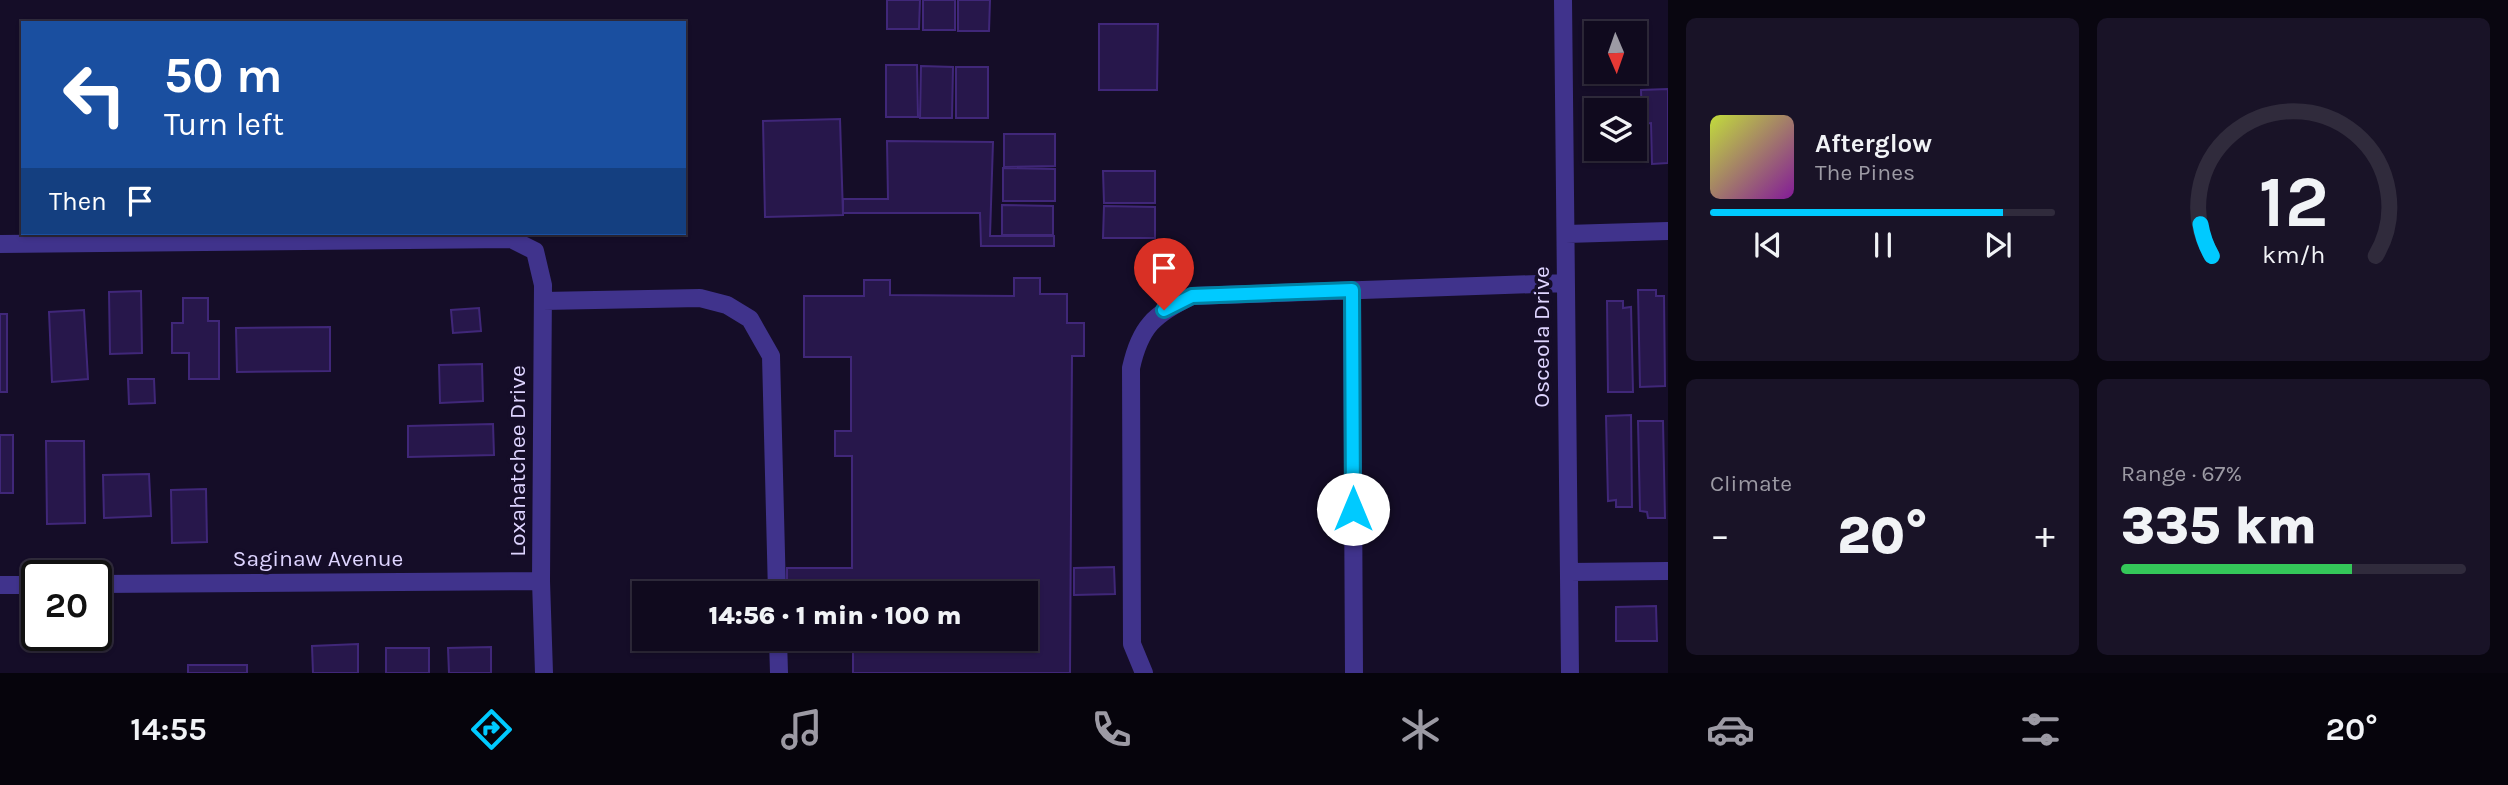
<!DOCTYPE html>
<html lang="en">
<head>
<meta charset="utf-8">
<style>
  :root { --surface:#100a1e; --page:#191327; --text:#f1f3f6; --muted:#9c9aa4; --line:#302b3c; --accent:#00caff }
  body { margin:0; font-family:Karla,sans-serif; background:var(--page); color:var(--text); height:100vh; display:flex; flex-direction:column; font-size:26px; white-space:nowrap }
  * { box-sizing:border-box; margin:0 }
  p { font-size:23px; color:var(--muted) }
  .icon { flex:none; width:38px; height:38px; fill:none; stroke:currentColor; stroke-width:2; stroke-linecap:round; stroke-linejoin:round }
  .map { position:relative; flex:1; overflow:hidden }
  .panel { display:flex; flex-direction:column; gap:18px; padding:18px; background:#090610; width:840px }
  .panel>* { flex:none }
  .hud { position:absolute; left:21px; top:21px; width:665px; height:214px; border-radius:0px; box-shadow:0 2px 5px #0004,0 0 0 2px var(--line); background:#1a4fa0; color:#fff; overflow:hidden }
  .needle { width:46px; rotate:178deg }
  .tools { position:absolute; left:1584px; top:21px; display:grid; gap:14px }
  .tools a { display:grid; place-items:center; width:63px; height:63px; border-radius:0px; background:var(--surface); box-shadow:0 2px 5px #0004,0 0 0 2px var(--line); font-size:35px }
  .speed { position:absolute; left:21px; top:560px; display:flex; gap:14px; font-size:35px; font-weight:700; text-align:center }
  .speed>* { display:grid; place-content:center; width:91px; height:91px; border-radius:50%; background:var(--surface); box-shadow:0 2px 5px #0004,0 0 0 2px var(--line); line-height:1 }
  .speed .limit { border:4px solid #111; border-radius:10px; background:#fff; color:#111 }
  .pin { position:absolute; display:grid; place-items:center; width:60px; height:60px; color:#fff; margin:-72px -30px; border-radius:50% 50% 50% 0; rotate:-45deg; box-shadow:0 0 7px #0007 }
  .pin .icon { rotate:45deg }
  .me { position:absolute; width:77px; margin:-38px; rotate:0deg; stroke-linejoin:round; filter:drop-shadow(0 0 5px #0008) }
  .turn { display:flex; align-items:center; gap:24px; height:147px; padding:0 28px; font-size:32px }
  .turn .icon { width:91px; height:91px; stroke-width:2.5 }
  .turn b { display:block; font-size:49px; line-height:60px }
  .then { display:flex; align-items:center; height:66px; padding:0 28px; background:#0003; gap:14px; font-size:26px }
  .big { font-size:52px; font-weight:800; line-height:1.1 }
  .panel .card { flex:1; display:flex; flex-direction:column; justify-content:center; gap:10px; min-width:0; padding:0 24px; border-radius:10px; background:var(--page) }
  .panel .dial { align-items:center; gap:0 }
  .dial svg { height:182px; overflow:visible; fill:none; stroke:var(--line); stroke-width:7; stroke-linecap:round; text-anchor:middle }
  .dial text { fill:var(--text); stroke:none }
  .song { display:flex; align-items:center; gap:21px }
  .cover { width:84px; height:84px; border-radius:10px; background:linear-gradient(135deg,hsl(70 70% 55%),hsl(290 70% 35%)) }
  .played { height:7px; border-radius:4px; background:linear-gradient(90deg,var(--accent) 85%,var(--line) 85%) }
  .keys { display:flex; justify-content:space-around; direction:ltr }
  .heat { display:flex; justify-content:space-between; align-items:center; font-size:38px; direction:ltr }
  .charge { height:10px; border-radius:5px; background:linear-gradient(90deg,#34c759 67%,var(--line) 0) }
  .panel .tiles { flex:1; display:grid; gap:18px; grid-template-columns:repeat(2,1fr) }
  .trip { position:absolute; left:632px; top:581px; width:406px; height:70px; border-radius:0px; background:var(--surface); box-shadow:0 2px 5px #0004,0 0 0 2px var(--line); font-weight:800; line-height:70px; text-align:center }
  .dock { display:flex; height:112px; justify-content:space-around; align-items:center; background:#06040c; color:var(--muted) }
  .dock .icon { width:49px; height:49px }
  .dock .active { color:var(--accent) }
  .dock b { font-size:32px; color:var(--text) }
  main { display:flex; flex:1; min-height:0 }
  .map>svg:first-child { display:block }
  .building { fill:#27174b; stroke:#402779; stroke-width:2 }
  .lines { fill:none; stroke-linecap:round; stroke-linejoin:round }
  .minor { stroke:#40338c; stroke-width:18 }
  .route-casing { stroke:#0083a6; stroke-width:18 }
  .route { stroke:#00caff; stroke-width:12 }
  .labels { text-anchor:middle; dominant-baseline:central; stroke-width:7; stroke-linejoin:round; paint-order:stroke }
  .street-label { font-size:23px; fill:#ded4ff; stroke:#150d28 }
</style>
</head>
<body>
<main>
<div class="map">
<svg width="1668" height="673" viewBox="0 0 1668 673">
  <rect width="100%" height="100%" fill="#150d28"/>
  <path class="building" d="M887 0H920L919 29H887Z
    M923 0H955V30H923Z
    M958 0H990L989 31H958Z
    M1099 24H1158L1157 90H1099Z
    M886 65H917L918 117H886Z
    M921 66 953 67 952 118H920Z
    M956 67H988V118H956Z
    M1668 89V163L1652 164 1651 123 1642 124 1641 90Z
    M840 119 843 215 765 217 763 121Z
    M1004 134H1055V166L1004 167Z
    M887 141 993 142 990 236H1054V246H981L980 213H843V199H888Z
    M1003 168 1055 169V201H1003Z
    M1103 171H1155V203H1104Z
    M1002 205 1053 206V235H1002Z
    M1104 206 1155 207V238H1103Z
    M1014 278H1040V294H1067V323H1084V356H1072L1070 673H853V639H1026V593H787V568H852V456H835V431H851V357H804V296H864V280H890V295L1014 296Z
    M1638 290H1656V296H1664L1665 386 1640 387Z
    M141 291 142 353 110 354 109 292Z
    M183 298H208V321H219V379H189V353H172V323H183Z
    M1607 301H1623V308L1631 307 1633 392H1608Z
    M479 308 481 331 453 333 451 310Z
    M84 310 88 379 52 382 49 312Z
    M0 314H7V392H0Z
    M330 327V371L237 372 236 328Z
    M482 364 483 401 440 403 439 365Z
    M128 379H154L155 403 129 404Z
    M1631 415 1632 507H1616V500L1608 501 1606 416Z
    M1638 421H1663L1665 518H1648L1647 512 1640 511Z
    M493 424 494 455 408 457V426Z
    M0 435H13V493H0Z
    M46 441H84L85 523 47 524Z
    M149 474 151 516 104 518 103 475Z
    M206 489 207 542 172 543 171 490Z
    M1114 567 1115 594 1074 595V568Z
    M1656 606 1657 641H1616V607Z
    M358 644V673H313L312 646Z
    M491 647V673H449L448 648Z
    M386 648H429V673H386Z
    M188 665H247V673H188Z"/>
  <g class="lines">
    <path class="minor" d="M1563 0 1570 673
      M1566 234 1668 231
      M0 244 511 239 535 251 543 285 541 581 544 673
      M1352 290 1354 673
      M543 301 700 298 727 305 750 319 771 356 777 593
      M1569 572 1668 571
      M96 584 541 581
      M0 585H37
      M778 639 779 673
      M1144 673 1132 644 1131 368C1140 327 1154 314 1192 296L1565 283"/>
  </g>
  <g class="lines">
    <defs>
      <path id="route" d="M1164 310 1192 296 1352 290 1353 509"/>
    </defs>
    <use href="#route" class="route-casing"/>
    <use href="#route" class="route"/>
  </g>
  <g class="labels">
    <g class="street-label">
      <text transform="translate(1541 337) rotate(-90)">Osceola Drive</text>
      <text transform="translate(517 461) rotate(-90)">Loxahatchee Drive</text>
      <text x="318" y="558">Saginaw Avenue</text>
    </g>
  </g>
</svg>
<div class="tools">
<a><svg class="needle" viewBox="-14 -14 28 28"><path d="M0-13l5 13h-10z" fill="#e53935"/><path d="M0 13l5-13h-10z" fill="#9c9aa4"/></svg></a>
<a><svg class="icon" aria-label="layers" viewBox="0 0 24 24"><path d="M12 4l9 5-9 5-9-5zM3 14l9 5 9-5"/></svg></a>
</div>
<div class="speed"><div class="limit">20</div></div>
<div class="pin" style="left:1164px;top:310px;background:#d93025"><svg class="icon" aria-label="arrive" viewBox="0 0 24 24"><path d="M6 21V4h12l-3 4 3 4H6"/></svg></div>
<svg class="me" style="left:1353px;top:509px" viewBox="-20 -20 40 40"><circle r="19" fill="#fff"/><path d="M0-13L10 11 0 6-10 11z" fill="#00caff"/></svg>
<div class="trip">14:56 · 1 min · 100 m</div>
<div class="hud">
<div class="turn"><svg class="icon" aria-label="left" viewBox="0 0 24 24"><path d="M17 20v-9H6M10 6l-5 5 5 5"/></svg><div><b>50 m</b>Turn left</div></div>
<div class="then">Then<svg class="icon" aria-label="arrive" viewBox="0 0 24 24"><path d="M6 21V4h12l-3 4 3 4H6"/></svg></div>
</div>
</div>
<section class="panel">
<div class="tiles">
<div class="card">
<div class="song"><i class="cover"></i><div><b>Afterglow</b><p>The Pines</p></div></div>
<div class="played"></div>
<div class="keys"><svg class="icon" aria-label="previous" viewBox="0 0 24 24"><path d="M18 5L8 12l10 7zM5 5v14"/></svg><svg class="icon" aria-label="pause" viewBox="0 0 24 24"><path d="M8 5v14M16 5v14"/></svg><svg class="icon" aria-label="next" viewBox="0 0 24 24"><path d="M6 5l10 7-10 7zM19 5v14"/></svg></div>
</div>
<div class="card dial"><svg viewBox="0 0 100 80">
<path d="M14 69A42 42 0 1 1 86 69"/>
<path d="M14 69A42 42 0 0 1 9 55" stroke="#00caff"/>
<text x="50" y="56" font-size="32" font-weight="700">12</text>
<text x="50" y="72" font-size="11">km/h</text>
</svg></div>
<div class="card"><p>Climate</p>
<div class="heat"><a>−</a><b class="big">20°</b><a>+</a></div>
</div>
<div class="card"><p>Range · 67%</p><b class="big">335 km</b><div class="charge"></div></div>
</div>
</section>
</main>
<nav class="dock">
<b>14:55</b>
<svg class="icon active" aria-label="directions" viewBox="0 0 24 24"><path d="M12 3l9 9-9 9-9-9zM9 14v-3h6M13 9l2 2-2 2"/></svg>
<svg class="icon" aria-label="music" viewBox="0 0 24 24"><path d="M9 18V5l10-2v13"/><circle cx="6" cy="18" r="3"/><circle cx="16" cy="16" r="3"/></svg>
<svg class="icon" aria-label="phone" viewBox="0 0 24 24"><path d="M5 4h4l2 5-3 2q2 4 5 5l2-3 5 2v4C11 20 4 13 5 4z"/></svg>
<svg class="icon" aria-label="climate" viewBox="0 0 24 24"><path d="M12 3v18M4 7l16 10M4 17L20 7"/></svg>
<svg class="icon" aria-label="car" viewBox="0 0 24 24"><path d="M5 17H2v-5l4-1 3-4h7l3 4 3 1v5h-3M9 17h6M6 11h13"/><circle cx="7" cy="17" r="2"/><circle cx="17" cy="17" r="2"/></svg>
<svg class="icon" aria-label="filters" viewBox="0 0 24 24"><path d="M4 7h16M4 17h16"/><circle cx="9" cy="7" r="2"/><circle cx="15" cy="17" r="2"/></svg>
<b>20°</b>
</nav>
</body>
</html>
